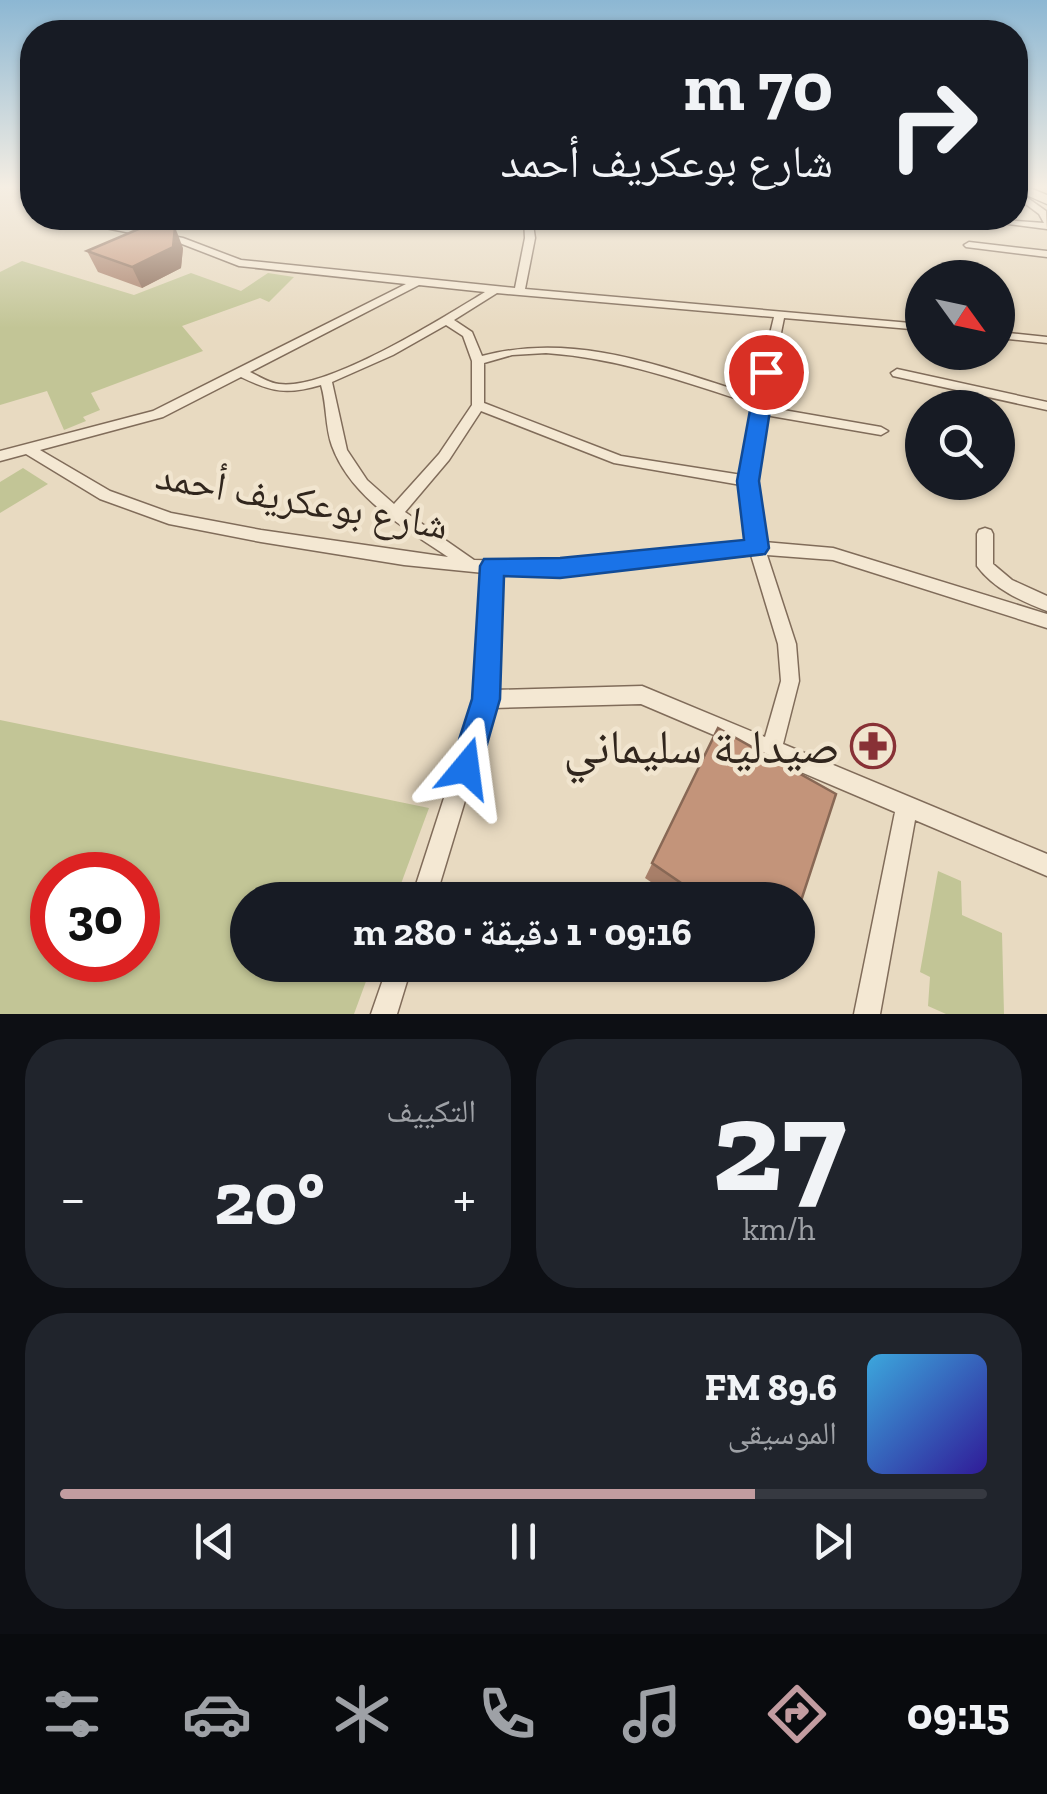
<!DOCTYPE html>
<html lang="ar">
<head>
<meta charset="utf-8">
<style>
  :root { --surface:#171b24; --page:#20242c; --text:#f1f3f6; --muted:#9ea1a6; --line:#363941; --accent:#c29ca0 }
  body { margin:0; font-family:"Zilla Slab","Noto Naskh Arabic",serif; background:var(--page); color:var(--text); direction:rtl; height:100vh; display:flex; flex-direction:column; font-size:38px; white-space:nowrap }
  * { box-sizing:border-box; margin:0 }
  p { font-size:32px; color:var(--muted) }
  .icon { flex:none; width:55px; height:55px; fill:none; stroke:currentColor; stroke-width:2; stroke-linecap:round; stroke-linejoin:round }
  .map { position:relative; height:1014px; overflow:hidden; direction:ltr }
  .panel { display:flex; flex-direction:column; gap:25px; padding:25px; background:#0d0f14; flex:1 }
  .panel>* { flex:none }
  .banner { position:absolute; left:20px; top:20px; width:1008px; height:210px; border-radius:40px; box-shadow:0 2px 8px #0004; direction:rtl; background:#171b24; color:var(--text); overflow:hidden }
  .needle { width:65px; rotate:123deg }
  .controls { position:absolute; left:905px; top:260px; display:grid; gap:20px }
  .controls a { display:grid; place-items:center; width:110px; height:110px; border-radius:50%; background:var(--surface); box-shadow:0 2px 8px #0004; font-size:50px }
  .speed { position:absolute; left:30px; top:852px; display:flex; gap:20px; font-size:50px; font-weight:700; text-align:center }
  .speed>* { display:grid; place-content:center; width:130px; height:130px; border-radius:50%; background:var(--surface); box-shadow:0 2px 8px #0004; line-height:1 }
  .speed .limit { border:15px solid #d22; background:#fff; color:#111 }
  .pin { position:absolute; display:grid; place-items:center; width:85px; height:85px; color:#fff; margin:-42px; border:5px solid #fff; border-radius:50%; box-shadow:0 2px 10px #0007 }
  .me { position:absolute; width:110px; margin:-55px; rotate:16deg; stroke-linejoin:round; filter:drop-shadow(0 0 8px #0008) }
  .turn { display:flex; align-items:center; gap:35px; height:210px; padding:0 30px; font-size:45px }
  .turn .icon { width:130px; height:130px; stroke-width:2.5 }
  .turn b { display:block; font-size:70px; line-height:85px }
  .big { font-size:75px; font-weight:700; line-height:1.1 }
  .panel .tile { flex:1; display:flex; flex-direction:column; justify-content:center; gap:15px; min-width:0; padding:0 35px; border-radius:40px; background:var(--page) }
  .panel .dial { align-items:center; gap:0 }
  .dial b { font-size:130px; line-height:1 }
  .song { display:flex; align-items:center; gap:30px }
  .cover { width:120px; height:120px; border-radius:15px; background:linear-gradient(135deg,hsl(200 70% 55%),hsl(250 70% 35%)) }
  .played { height:10px; border-radius:5px; background:linear-gradient(90deg,var(--accent) 75%,var(--line) 75%) }
  .keys { display:flex; justify-content:space-around; direction:ltr }
  .heat { display:flex; justify-content:space-between; align-items:center; font-size:55px; direction:ltr }
  .panel .tiles { flex:1; display:grid; gap:25px; grid-template-columns:1fr 1fr }
  .tile:last-child { grid-column:span 2 }
  .trip { position:absolute; left:230px; top:882px; width:585px; height:100px; border-radius:50px; background:var(--surface); box-shadow:0 2px 8px #0004; font-weight:700; line-height:100px; text-align:center; direction:rtl }
  .tabs { display:flex; height:160px; justify-content:space-around; align-items:center; background:#090b0e; color:var(--muted) }
  .tabs .icon { width:70px; height:70px }
  .tabs .current { color:var(--accent) }
  .tabs b { font-size:45px; color:var(--text) }
  .map>svg:first-child { display:block }
  .green { fill:#c2c596; fill-rule:evenodd }
  .lines { fill:none; stroke-linecap:round; stroke-linejoin:round }
  .street-casing { stroke:#806c5a; stroke-width:3 }
  .secondary-casing { stroke:#614e3e; stroke-width:3 }
  .street { fill:#f4e8d3; fill-rule:evenodd }
  .secondary { fill:#f4e8d3; fill-rule:evenodd }
  .wall { fill:#a87f69 }
  .shaded-wall { fill:#886855 }
  .building { fill:#c3947a; stroke:#886855; stroke-width:2.5 }
  .route { fill:#1a73e8; stroke:#114b97; stroke-width:2.5 }
  .labels { text-anchor:middle; dominant-baseline:central; stroke-width:9; stroke-linejoin:round; paint-order:stroke }
  .street-label { font-size:40px; fill:#31261d; stroke:#f1e5cf }
  .near-poi-label { font-size:48px; fill:#31261d; stroke:#f1e5cf; text-anchor:end }
</style>
</head>
<body>
<div class="map">
<svg width="1047" height="1014" viewBox="0 0 1047 1014">
  <rect width="100%" height="100%" fill="#e8dac1"/>
  <path class="green" d="M22 261 134 295 191 273 241 291 268 273 294 277 269 302 260 298 182 326 203 351 91 393 100 410 83 417 86 421 64 430 47 391 0 405V272Z
    M23 468 48 484 0 513V482Z
    M0 720 429 808 395 900H248V965H372L354 1014H0ZM52 875H138V960H52Z
    M938 871 961 881 962 915 1002 933 1004 1014H946L928 1006 930 977 920 972Z"/>
  <g class="lines">
    <defs>
      <path id="street" d="M1015 189 1046 211 1047 229 976 220 975 218 1044 223 1039 214 1015 196Z
        M524 218H532L535 238 525 289 922 324V330L784 318 766 407 881 427 888 431 881 435 765 415 755 481 764 542 833 548 1047 614V628L833 560 767 555 796 644 799 681 783 744 1047 854V876L915 820 880 1014H854L895 812 641 704 493 708 435 900H411L476 699 484 573 404 565 261 542 169 524 100 499 26 454 0 461V451L153 411 406 284 239 266 177 242 90 225 87 224V220L183 238 241 260 515 288 525 238ZM419 285 485 292C442 318 327 391 279 384 269 383 259 376 250 372ZM497 293 774 317 755 396C665 368 577 331 482 356L472 332 454 320ZM446 325 463 336 472 361V405L439 454 394 504 367 480 347 450 332 382 393 355ZM546 353C619 358 685 382 753 404L742 475 621 456 484 403V363L512 355ZM241 377C272 392 287 395 321 385 327 405 325 427 332 446 351 498 405 528 448 557L261 530 171 513 110 491 40 450 163 417ZM481 411 614 463 741 485 748 543 561 562 474 560 405 512 449 460ZM751 555 778 644 781 681 765 737 642 686 496 690 500 573 561 574Z
        M969 242 1047 251V257L966 247 964 245Z
        M998 332 1047 337V343L998 338Z
        M897 369 1047 402V410L893 376 891 373Z
        M985 528 991 530 993 534V564L1012 580 1047 596V611C1021 601 994 589 977 566V534L979 530Z
        M388 965H412L397 1014H371Z"/>
      <path id="secondary" d="M1015 186H1025L1047 195V204L1015 190Z"/>
    </defs>
    <use href="#street" class="street-casing"/>
    <use href="#secondary" class="secondary-casing"/>
    <use href="#street" class="street"/>
    <use href="#secondary" class="secondary"/>
  </g>
  <path class="wall" d="M183 248 181 268 142 288 98 272 87 251Z
    M718 728 798 900H677L645 878Z"/>
  <path class="shaded-wall" d="M175 227 183 248 181 268 142 288 132 267Z"/>
  <path class="building" d="M155 222 175 227 173 247 132 267 87 251Z
    M718 728 836 794 798 910V900H706L652 863Z"/>
  <linearGradient id="sky" x2="0" y2="1"><stop stop-color="#8cb7d3"/><stop offset="0.57" stop-color="#f5eee3"/><stop offset="1" stop-color="#f5eee3" stop-opacity="0"/></linearGradient>
  <rect width="1047" height="328" fill="url(#sky)"/>
  <path class="route" d="M766 366 776 372 759 481 769 548 765 554 560 578 504 576 500 699 477 779 466 784 455 779 450 768 472 699 480 566 484 559 560 558 744 540 737 481 757 372Z"/>
  <defs>
    <symbol id="pharmacy-ring" viewBox="-11 -11 22 22"><circle r="9.5" fill="#f1e5cf" stroke="#883136" stroke-width="1.5"/><path d="M-2-6h4v4h4v4h-4v4h-4v-4h-4v-4h4Z" fill="#883136"/></symbol>
  </defs>
  <g fill-rule="evenodd">
    <use href="#pharmacy-ring" x="848" y="721" width="50" height="50"/>
  </g>
  <g class="labels">
    <g class="street-label">
      <text transform="translate(302 500) rotate(10)">شارع بوعكريف أحمد</text>
    </g>
    <g class="near-poi-label">
      <text x="840" y="746">صيدلية سليماني</text>
    </g>
  </g>
</svg>
<div class="controls">
<a><svg class="needle" viewBox="-14 -14 28 28"><path d="M0-13l5 13h-10z" fill="#e53935"/><path d="M0 13l5-13h-10z" fill="#9ea1a6"/></svg></a>
<a><svg class="icon" aria-label="search" viewBox="0 0 24 24"><circle cx="10" cy="10" r="6"/><path d="M15 15l6 6"/></svg></a>
</div>
<div class="speed"><div class="limit">30</div></div>
<div class="pin" style="left:766px;top:372px;background:#d93025"><svg class="icon" aria-label="arrive" viewBox="0 0 24 24"><path d="M6 21V4h12l-3 4 3 4H6"/></svg></div>
<svg class="me" style="left:466px;top:768px" viewBox="-20 -20 40 40"><path d="M0-17L14 15 0 8-14 15z" fill="#1a73e8" stroke="#fff" stroke-width="4"/></svg>
<div class="trip">09:16 · 1 دقيقة · 280 m</div>
<div class="banner">
<div class="turn"><svg class="icon" aria-label="right" viewBox="0 0 24 24"><path d="M7 20v-9h11M14 6l5 5-5 5"/></svg><div><b>70 m</b>شارع بوعكريف أحمد</div></div>
</div>
</div>
<section class="panel">
<div class="tiles">
<div class="tile dial"><b>27</b><p>km/h</p></div>
<div class="tile"><p>التكييف</p>
<div class="heat"><a>−</a><b class="big">20°</b><a>+</a></div>
</div>
<div class="tile">
<div class="song"><i class="cover"></i><div><b>89.6 FM</b><p>الموسيقى</p></div></div>
<div class="played"></div>
<div class="keys"><svg class="icon" aria-label="previous" viewBox="0 0 24 24"><path d="M18 5L8 12l10 7zM5 5v14"/></svg><svg class="icon" aria-label="pause" viewBox="0 0 24 24"><path d="M8 5v14M16 5v14"/></svg><svg class="icon" aria-label="next" viewBox="0 0 24 24"><path d="M6 5l10 7-10 7zM19 5v14"/></svg></div>
</div>
</div>
</section>
<nav class="tabs">
<b>09:15</b>
<svg class="icon current" aria-label="directions" viewBox="0 0 24 24"><path d="M12 3l9 9-9 9-9-9zM9 14v-3h6M13 9l2 2-2 2"/></svg>
<svg class="icon" aria-label="music" viewBox="0 0 24 24"><path d="M9 18V5l10-2v13"/><circle cx="6" cy="18" r="3"/><circle cx="16" cy="16" r="3"/></svg>
<svg class="icon" aria-label="phone" viewBox="0 0 24 24"><path d="M5 4h4l2 5-3 2q2 4 5 5l2-3 5 2v4C11 20 4 13 5 4z"/></svg>
<svg class="icon" aria-label="climate" viewBox="0 0 24 24"><path d="M12 3v18M4 7l16 10M4 17L20 7"/></svg>
<svg class="icon" aria-label="car" viewBox="0 0 24 24"><path d="M5 17H2v-5l4-1 3-4h7l3 4 3 1v5h-3M9 17h6M6 11h13"/><circle cx="7" cy="17" r="2"/><circle cx="17" cy="17" r="2"/></svg>
<svg class="icon" aria-label="filters" viewBox="0 0 24 24"><path d="M4 7h16M4 17h16"/><circle cx="9" cy="7" r="2"/><circle cx="15" cy="17" r="2"/></svg>
</nav>
</body>
</html>
